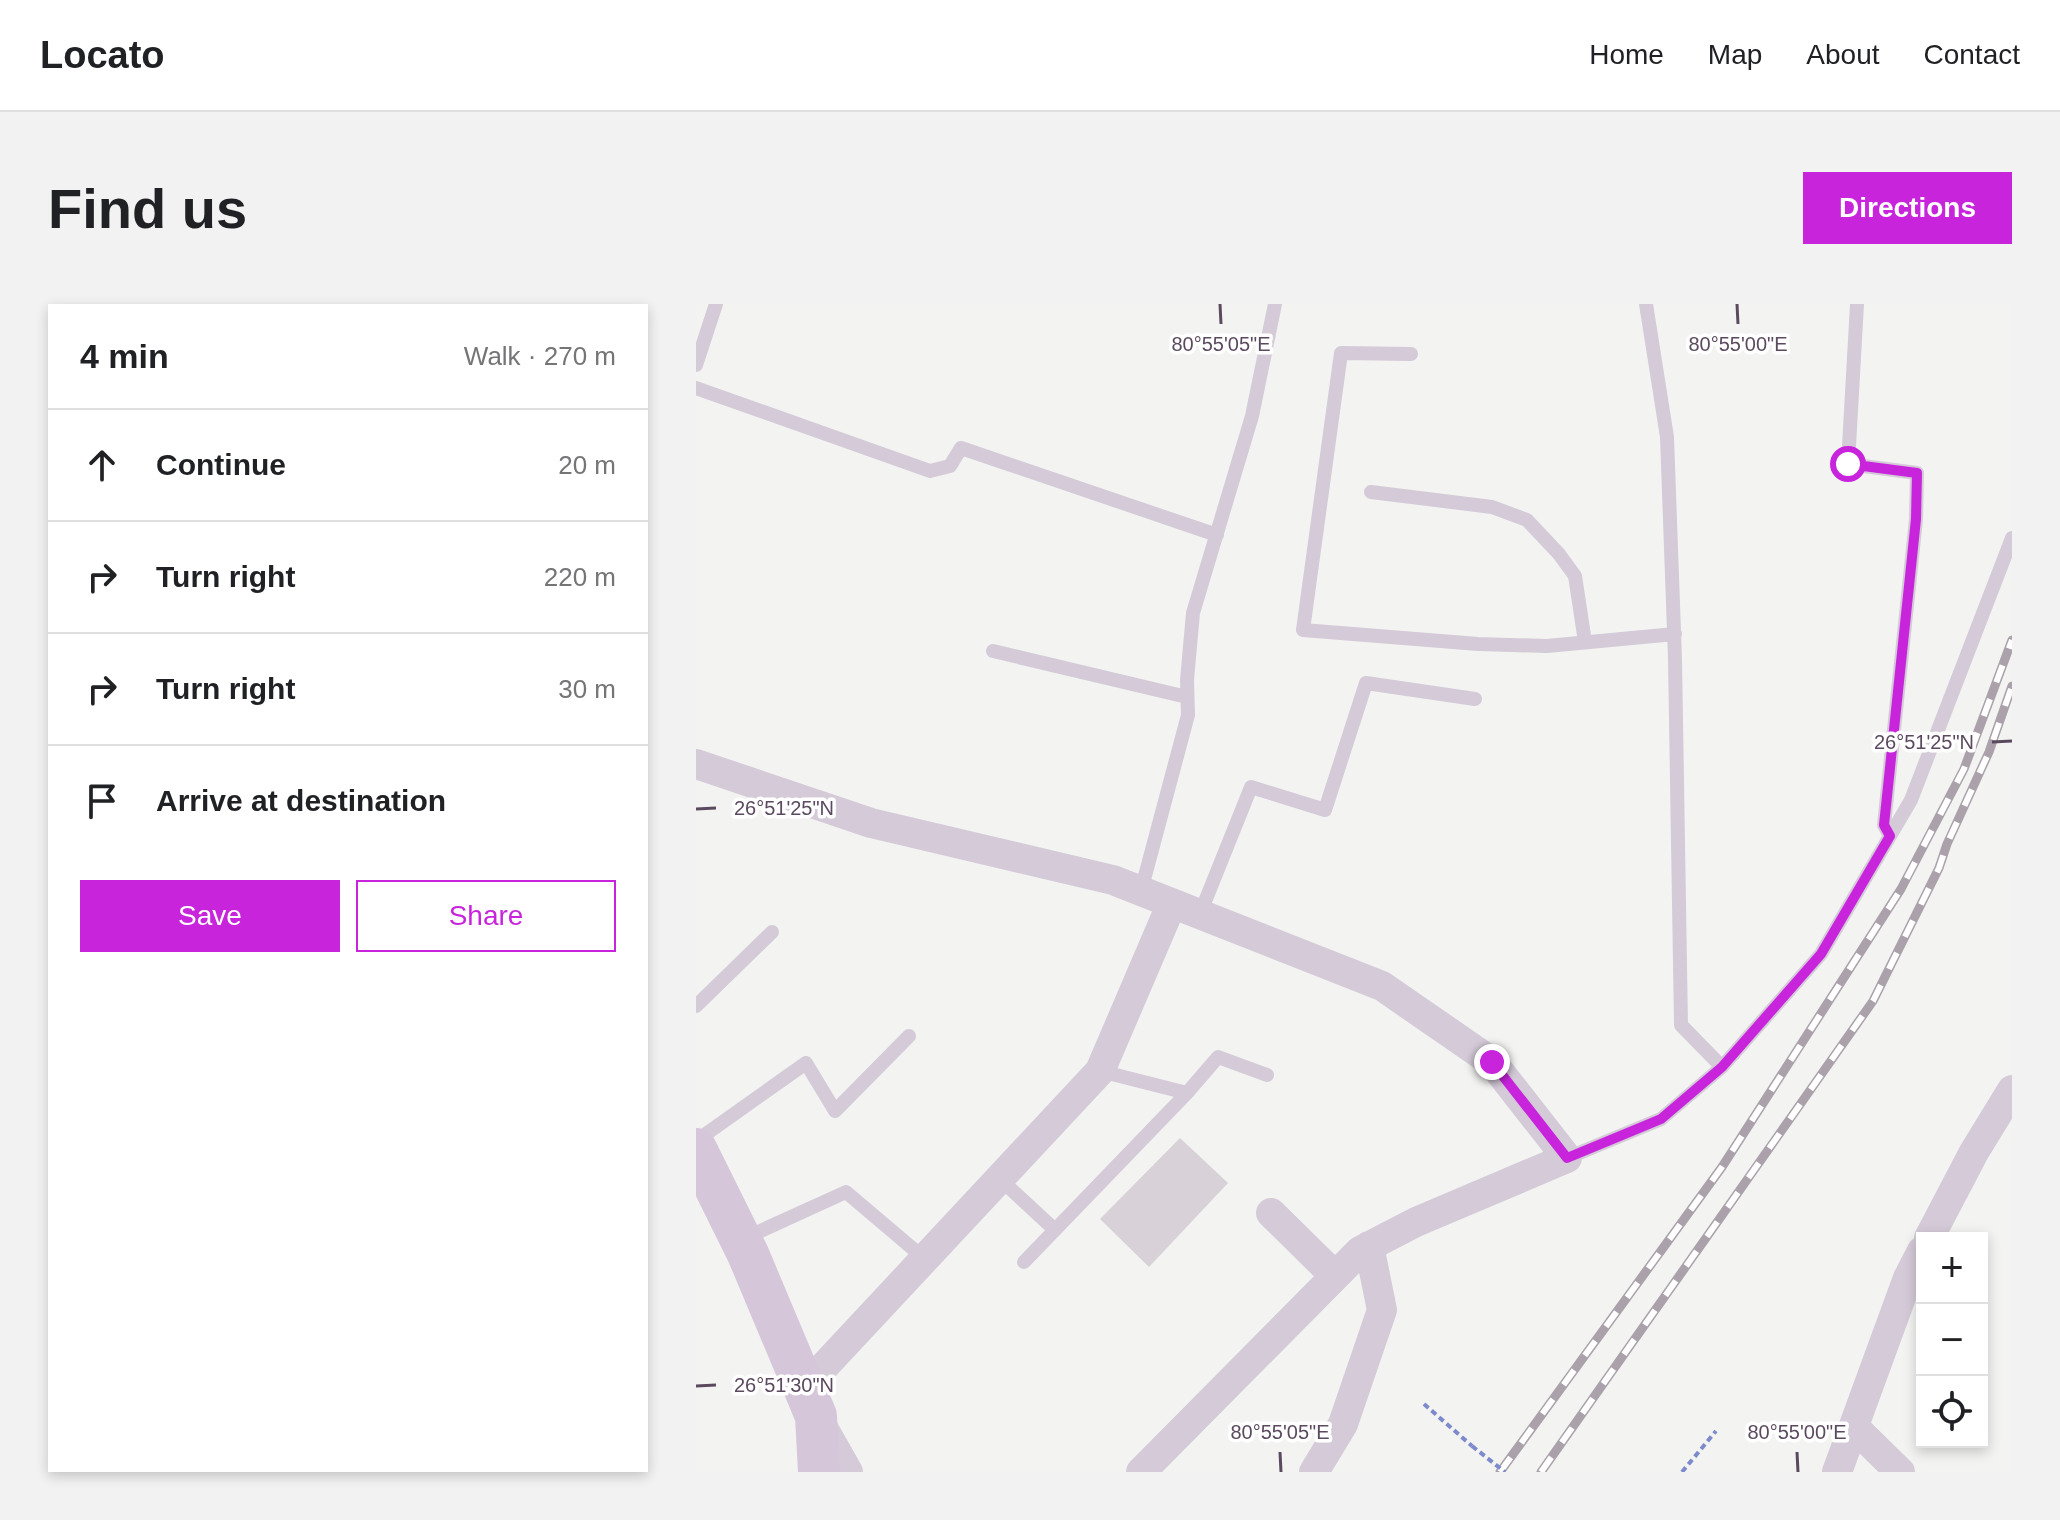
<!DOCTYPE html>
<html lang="en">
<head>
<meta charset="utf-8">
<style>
  body { margin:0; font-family:Helvetica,sans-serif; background:#f2f2f2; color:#202124 }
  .controls { position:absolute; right:24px; bottom:24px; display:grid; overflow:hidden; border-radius:0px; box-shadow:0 4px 12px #0003 }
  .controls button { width:72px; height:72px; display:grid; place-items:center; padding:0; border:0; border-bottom:2px solid #e0e0e0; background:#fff; color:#202124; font:40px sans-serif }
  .stop { position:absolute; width:24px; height:24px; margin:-18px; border:6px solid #c724dc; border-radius:50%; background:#fff }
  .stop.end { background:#c724dc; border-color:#fff; box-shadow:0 2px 8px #0008 }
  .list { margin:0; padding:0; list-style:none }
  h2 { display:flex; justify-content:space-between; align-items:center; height:104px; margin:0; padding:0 32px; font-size:34px }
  h2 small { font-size:26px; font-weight:400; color:#757577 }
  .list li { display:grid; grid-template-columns:52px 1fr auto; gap:24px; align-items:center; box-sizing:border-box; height:112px; padding:0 32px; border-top:2px solid #e0e0e0 }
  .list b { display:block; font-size:30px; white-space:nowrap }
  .list em { font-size:26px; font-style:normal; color:#757577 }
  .actions { display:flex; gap:16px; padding:24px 32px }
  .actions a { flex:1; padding:18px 0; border:2px solid #c724dc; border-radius:0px; text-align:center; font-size:28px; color:#c724dc }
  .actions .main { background:#c724dc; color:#fff }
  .icon { flex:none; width:44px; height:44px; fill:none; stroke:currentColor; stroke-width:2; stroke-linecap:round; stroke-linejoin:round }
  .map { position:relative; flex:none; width:1316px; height:1168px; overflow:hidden; border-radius:0px }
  header { display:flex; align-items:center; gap:48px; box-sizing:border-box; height:112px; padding:0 40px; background:#fff; border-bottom:2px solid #e0e0e0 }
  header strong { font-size:38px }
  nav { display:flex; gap:44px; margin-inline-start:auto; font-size:28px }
  .intro { display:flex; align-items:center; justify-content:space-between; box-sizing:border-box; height:192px; padding:0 48px }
  h1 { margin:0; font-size:56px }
  .button { padding:20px 36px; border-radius:0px; background:#c724dc; color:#fff; font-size:28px; font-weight:700 }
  main { display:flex; gap:48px; padding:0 48px }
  aside { flex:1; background:#fff; border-radius:0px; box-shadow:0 4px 12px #0003 }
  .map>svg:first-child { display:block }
</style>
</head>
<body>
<header>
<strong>Locato</strong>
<nav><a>Home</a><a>Map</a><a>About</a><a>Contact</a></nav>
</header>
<div class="intro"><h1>Find us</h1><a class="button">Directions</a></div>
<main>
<aside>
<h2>4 min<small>Walk · 270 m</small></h2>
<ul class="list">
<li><svg class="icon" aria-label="ahead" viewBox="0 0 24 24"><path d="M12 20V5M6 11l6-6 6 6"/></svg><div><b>Continue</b></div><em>20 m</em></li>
<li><svg class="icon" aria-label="right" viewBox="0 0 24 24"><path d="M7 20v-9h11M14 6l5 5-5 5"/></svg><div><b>Turn right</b></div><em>220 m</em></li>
<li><svg class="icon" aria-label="right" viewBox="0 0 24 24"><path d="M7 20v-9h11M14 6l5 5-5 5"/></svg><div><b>Turn right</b></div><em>30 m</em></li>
<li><svg class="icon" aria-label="arrive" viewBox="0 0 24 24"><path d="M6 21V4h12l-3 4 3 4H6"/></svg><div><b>Arrive at destination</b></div></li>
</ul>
<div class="actions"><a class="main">Save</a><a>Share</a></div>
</aside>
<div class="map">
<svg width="1316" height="1168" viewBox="0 0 1316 1168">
  <rect width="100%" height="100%" fill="#f3f4f2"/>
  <path fill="#d8d1d8" d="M484,834L532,879L453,963L404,915Z"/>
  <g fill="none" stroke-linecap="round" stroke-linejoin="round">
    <path stroke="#7d8acb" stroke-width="4" stroke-dasharray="6 4" stroke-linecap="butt" d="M728,1100L776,1142
      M986,1168L1020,1127"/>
    <path stroke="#d4cad8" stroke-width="14" d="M950,0L971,133L979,355L985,721L1026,763
      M1161,0L1152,160L1221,169L1220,215L1188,521L1194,532
      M715,50L645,49L607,326L782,340L851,342L979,330
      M0,61L20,0
      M0,84L234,167L254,162L265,144L521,231
      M675,188L796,203L831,216L863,250L879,272L889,338
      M297,347L491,393
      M445,587L492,411L491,376L497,309L556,112L579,0
      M504,610L555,483L629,506L670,379L779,395
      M0,702L76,628
      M404,767L491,789L522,753L571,771
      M0,837L110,759L139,807L213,732
      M871,854L965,815L1026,763L1125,650L1215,496L1316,234
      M304,875L359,926
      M49,934L150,888L229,955
      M328,958L491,789"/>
    <path stroke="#d4cad8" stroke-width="30" d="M0,460L175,519L417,576L686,682L796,758L871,854L720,918L664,947L445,1168
      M575,909L639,972
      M1233,934L1278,848L1316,786
      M108,1084L404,767L476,599
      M123,1117L152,1168
      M1158,1123L1204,1168
      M618,1168L647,1120L686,1006L673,942
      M1141,1168L1212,974L1226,947"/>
    <path stroke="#d6c6d9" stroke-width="42" d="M0,845L52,950L120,1112L123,1168"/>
    <defs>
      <path id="rail" d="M804,1168L1026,863L1205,585L1268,465L1316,336
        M845,1168L1177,697L1243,564L1251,540L1293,448L1316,382"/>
    </defs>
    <use href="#rail" stroke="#aaa1ab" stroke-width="9"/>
    <use href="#rail" stroke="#fff" stroke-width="6" stroke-dasharray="18" stroke-linecap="butt"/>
    <path stroke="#7d8acb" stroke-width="4" stroke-dasharray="6 4" stroke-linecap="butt" d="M776,1142L809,1168"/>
  </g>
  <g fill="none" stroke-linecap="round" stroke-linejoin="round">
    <path stroke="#c724dc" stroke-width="10" d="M796,758L871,854L965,815L1026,763L1125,650L1194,532L1188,521L1220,215L1221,169L1152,160"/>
  </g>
  <path fill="none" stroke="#5b4a5f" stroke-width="3" d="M524,0L525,20M1041,0L1042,20M1296,438L1316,437M0,505L20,504M0,1082L20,1081M584,1148L585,1168M1101,1148L1102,1168"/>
  <g font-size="20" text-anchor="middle" fill="#5b4a5f" stroke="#fff" stroke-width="7" stroke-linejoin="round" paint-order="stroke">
    <text x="525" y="47">80°55'05"E</text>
    <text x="1042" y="47">80°55'00"E</text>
    <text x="1228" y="445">26°51'25"N</text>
    <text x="88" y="511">26°51'25"N</text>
    <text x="88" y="1088">26°51'30"N</text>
    <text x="584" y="1135">80°55'05"E</text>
    <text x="1101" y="1135">80°55'00"E</text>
  </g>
</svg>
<div class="controls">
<button>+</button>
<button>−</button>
<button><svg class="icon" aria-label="locate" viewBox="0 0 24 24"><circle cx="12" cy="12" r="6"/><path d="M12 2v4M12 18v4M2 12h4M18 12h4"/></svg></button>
</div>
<div class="stop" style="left:1152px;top:160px"></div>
<div class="stop end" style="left:796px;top:758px"></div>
</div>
</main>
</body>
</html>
